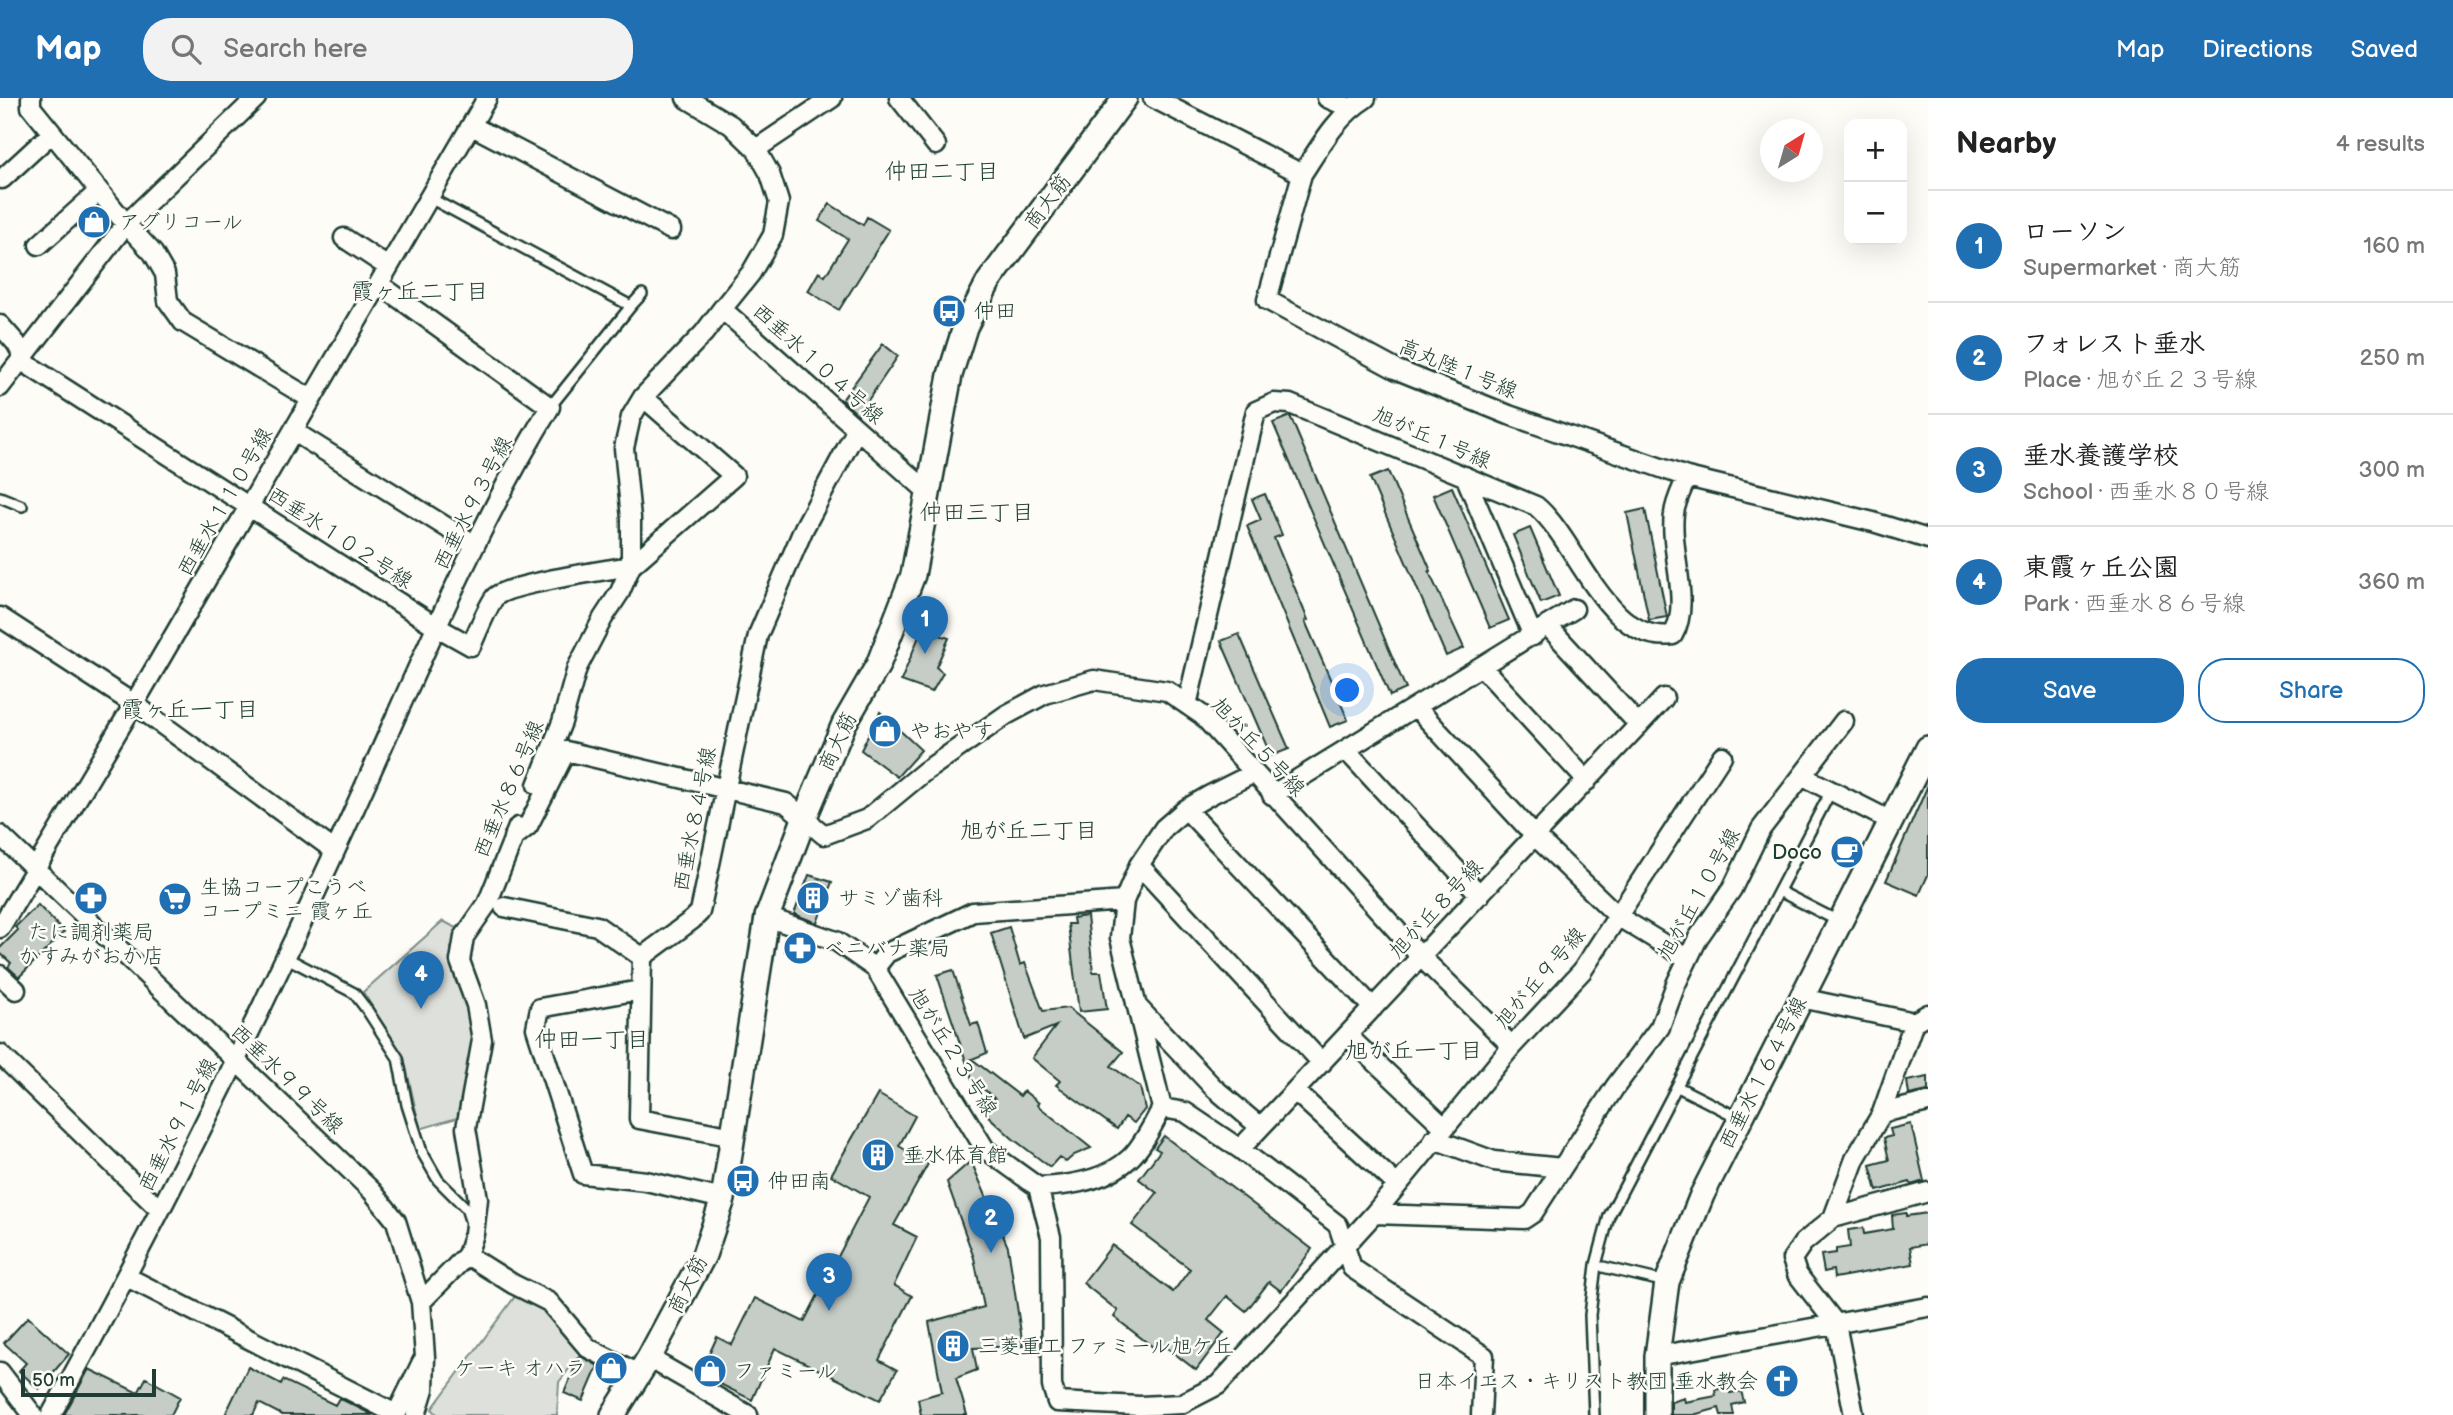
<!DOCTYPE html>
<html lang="en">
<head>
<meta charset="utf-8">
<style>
  body { margin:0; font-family:"Balsamiq Sans","Klee One",sans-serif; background:#f2f2f2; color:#222 }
  .controls { position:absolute; right:21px; top:21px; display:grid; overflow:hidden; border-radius:14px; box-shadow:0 7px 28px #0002 }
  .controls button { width:63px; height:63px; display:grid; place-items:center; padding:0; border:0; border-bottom:2px solid #e0e0e0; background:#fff; color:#222; font:35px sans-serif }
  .compass { position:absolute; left:1760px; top:21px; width:63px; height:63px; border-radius:50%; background:#fff; box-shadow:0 7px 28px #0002; rotate:37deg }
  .scale { position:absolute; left:21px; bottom:18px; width:135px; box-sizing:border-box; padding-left:7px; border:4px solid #1f3d34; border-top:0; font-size:19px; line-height:24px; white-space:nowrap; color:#1f3d34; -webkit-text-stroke:5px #fdfcf7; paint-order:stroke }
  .you { position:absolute; left:1348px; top:593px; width:24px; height:24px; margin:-18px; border:5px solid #fff; border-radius:50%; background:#1a73e8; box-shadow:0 0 0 10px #1a73e833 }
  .badge { display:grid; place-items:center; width:46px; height:46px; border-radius:50%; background:#1f6fb2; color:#fff; font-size:23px; font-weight:700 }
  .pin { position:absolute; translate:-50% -58px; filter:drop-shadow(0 2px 4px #0008) }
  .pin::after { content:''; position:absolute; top:37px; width:24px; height:21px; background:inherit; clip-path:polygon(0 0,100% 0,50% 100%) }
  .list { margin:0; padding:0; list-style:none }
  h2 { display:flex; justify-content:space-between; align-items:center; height:91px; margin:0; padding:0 28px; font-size:30px }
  h2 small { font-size:23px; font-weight:400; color:#767676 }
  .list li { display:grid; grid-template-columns:46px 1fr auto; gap:21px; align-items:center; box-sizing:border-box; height:112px; padding:0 28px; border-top:2px solid #e0e0e0 }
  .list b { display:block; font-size:26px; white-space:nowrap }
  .list p { margin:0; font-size:23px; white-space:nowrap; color:#767676 }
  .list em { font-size:23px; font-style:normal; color:#767676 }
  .actions { display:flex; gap:14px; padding:21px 28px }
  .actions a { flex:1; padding:16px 0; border:2px solid #1f6fb2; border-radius:28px; text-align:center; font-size:24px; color:#1f6fb2 }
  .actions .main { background:#1f6fb2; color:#fff }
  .icon { flex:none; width:38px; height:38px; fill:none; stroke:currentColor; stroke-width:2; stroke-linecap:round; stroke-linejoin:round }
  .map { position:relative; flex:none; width:1928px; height:1317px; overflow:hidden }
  header { display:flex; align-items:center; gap:42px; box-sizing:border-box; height:98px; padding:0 35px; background:#1f6fb2; color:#fff }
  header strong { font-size:33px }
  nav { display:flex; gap:38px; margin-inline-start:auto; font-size:24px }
  .search { width:490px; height:63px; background:#f2f2f2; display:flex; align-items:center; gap:18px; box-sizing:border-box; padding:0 24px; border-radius:28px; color:#767676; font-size:26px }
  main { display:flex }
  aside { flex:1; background:#fff }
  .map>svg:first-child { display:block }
</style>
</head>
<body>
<header>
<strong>Map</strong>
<div class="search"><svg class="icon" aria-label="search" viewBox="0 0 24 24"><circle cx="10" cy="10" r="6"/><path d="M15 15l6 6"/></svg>Search here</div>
<nav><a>Map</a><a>Directions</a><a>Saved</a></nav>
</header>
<main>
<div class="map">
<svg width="1928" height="1317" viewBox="0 0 1928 1317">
  <rect width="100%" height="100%" fill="#fdfcf7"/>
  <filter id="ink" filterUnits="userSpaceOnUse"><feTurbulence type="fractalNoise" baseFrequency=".0143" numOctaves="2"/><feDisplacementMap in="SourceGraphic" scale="14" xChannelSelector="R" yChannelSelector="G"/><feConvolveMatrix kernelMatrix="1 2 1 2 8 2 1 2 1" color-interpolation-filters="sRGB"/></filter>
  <g filter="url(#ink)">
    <path fill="#dde0db" stroke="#7e8e88" stroke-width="2" d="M443,823L458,831L451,850L455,882L476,927L460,1019L420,1031L404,960L363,894Z
      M519,1193L556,1221L582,1254L559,1284L557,1317H438L432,1311Z"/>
    <path fill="#c6cdc7" stroke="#1f3d34" stroke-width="2" d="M830,106L863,127L867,119L889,132L839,212L808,193L819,174L825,178L848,141L819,123Z
      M98,109L109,123L89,141L77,128Z
      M883,246L898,258L858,317L842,302Z
      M1290,318L1406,591L1390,598L1273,325Z
      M1388,373L1431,473L1429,474L1464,550L1446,558L1370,380Z
      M1452,389L1509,522L1490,530L1433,397Z
      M1265,396L1282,437L1274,440L1308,522L1305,523L1348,622L1330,629L1247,428L1261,422L1252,401Z
      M1645,411L1667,519L1649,522L1627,415Z
      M1530,430L1559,498L1541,505L1513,437Z
      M922,531L949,540L936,569L943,575L932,594L901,583Z
      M1239,536L1289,651L1271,658L1221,543Z
      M880,614L921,652L897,679L861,652Z
      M1928,687V777L1919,797L1886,783Z
      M809,777L832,784L817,825L794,816Z
      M38,807L64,834L19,879L8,869L11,865L0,855V850L18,832L15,829Z
      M1087,818L1093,874H1101L1107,911L1079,914L1068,826H1074L1073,820Z
      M1009,829L1020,867L1025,865L1043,913L1068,910L1123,954L1111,968L1140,989L1145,1011L1134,1025L1125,1019L1117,1031L1056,987L1060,983L1032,960L1056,928L1024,941L991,835Z
      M792,840L814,848L811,857L801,861L785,853Z
      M953,872L971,927L978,925L987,955L972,961L1020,998L1024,993L1039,1005L1037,1007L1091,1050L1074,1057L1066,1064L1059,1059L1050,1069L1012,1040L985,1015L995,1001L972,981L937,877Z
      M1928,979V993L1909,997L1907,983Z
      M878,996L915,1018L899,1048L928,1066L894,1127L917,1139L894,1187L912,1198L879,1262L897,1272L880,1302L775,1250L752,1302L700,1276L717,1239L732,1247L755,1200L804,1224L869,1099L831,1077Z
      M1911,1026L1924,1083L1911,1087L1910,1084L1877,1093L1870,1067L1889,1062L1884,1040L1892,1038L1890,1031Z
      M1164,1038L1312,1151L1281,1193L1269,1184L1246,1213L1227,1198L1208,1222L1224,1235L1196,1272L1158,1243L1153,1249L1114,1219L1118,1213L1083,1185L1112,1147L1173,1194L1190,1171L1132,1127L1157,1095L1139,1081L1160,1053L1155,1050Z
      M971,1063L1008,1149L1023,1248L973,1250L977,1272L956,1280L967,1317H921L918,1301L942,1294L929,1224L984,1209L974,1160L947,1084Z
      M1906,1115V1118L1928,1115V1146L1910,1149L1913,1166L1834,1180L1833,1172L1824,1174L1821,1157L1836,1155V1151L1850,1149L1848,1132L1863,1130L1864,1136L1893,1131L1892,1117Z
      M28,1219L69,1256L39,1291L19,1273L26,1265L4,1245Z
      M580,1258L598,1268L583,1303L564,1295Z
      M248,1269L281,1286L283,1282L335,1307L339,1300L373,1317H282L259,1305L253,1317H225Z
      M89,1271L138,1295L146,1280L180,1299L171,1317H64Z
      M1728,1289L1730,1295L1741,1293L1744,1304L1732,1307L1734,1317H1721L1719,1310L1693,1317H1671V1304L1684,1300L1685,1304L1716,1298L1715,1292Z"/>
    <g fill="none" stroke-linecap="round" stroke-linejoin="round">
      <defs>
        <path id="service" d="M430,100L631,208L642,196
          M550,309L631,208
          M0,399L22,408
          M1779,793L1840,824
          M285,859L354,895L367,912L398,960L407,1007L422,1054L438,1082L466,1110L471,1125
          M1678,989L1739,1020
          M1603,1169L1666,1184
          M1594,1317L1590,1217L1596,1167L1609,1118L1831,693"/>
        <path id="minor" d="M31,0V9L126,126L153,155L165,176L168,203L183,224L311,301
          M686,0L731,27L756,51L770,76L779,104L773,137L751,175L722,211L928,394
          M899,0L936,47
          M1153,0L1302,76L1267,202L1395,271L1509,317L1687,379L1873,424L1928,441
          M1327,0L1350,10
          M472,28L671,132
          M756,51L832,0
          M1302,76C1321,47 1337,18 1366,0
          M2,81L52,35
          M344,140L388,169
          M39,147L99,93
          M0,227L16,245L28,267L437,529L471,548C476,537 488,507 495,499C508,486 608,472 631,468
          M0,289L126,126L256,0
          M293,333L475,447
          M1465,378L1533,538
          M631,468L734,378L643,299
          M0,519L134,606L335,753
          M1548,528L1639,627
          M1482,569L1587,683
          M1187,607L1256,313L1274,305L1290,306L1536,408C1578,443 1606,546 1673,537C1692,505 1669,453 1674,416C1675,404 1682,391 1687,379
          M1416,609L1535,738L1619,819L1688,861
          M1346,652L1480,797
          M1802,678L1891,723
          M537,687L562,624L577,570L603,520L620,494L631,468V420L624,350L631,319L643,299L704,235L722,211
          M1272,697L1574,511
          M1186,711L1373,910
          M0,737L372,1093L396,1123L421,1204L425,1259L424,1291L416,1317
          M513,740L528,728L566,653L786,705L824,737L867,721L924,674L1006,617L1045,596L1094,582L1167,593L1202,617L1421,859L1512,948
          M1139,767L1322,965
          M504,809L597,828L642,859
          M767,819L836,843L875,870L985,1051L1038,1089C1069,1088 1106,1083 1130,1060C1143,1048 1153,1026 1162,1010
          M0,830L134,606L487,0
          M875,870L887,855L973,814L1124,803
          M0,877L16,892
          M640,892L540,910L536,930L583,1076L646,1083L723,1101
          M1801,900L1914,924L1928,916
          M1136,907L1213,989L1260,1029
          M1347,937L1444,1029
          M0,956L160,1112
          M1295,993L1396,1086
          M1162,1010L1185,1014L1240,1051L1338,1127L1352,1170L1484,1258L1481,1317
          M1162,1010L1120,840L1124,803L1139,767L1164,730L1186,711L1210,697L1254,675
          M1882,1015L1928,1004
          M734,1039L639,1021L642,859L692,822L700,814L758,537L804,430L857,331
          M1240,1051L1664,600
          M1562,1070L1615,989L1660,929L1676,886L1698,840L1732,791L1761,731L1844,623
          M1038,1089L1051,1139L1052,1288L1057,1304L1140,1308L1181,1306L1218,1287L1374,1116L1512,948L1582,873L1722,658
          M1374,1116L1524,1121L1533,1115L1562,1070L1494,1063L1434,1041
          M1833,1120L1928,1094
          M467,1157L513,1186L549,1204L588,1250L639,1276
          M127,1179L396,1316
          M421,1204L467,1157L474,1136L478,1101L466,1030L482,942L476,907L460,863L464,839L487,806L518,729
          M1657,1258L1928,1209
          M649,1260L748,1317
          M0,1274L33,1317
          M51,1317C153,1132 248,943 336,751C405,603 465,449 550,309L379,186
          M396,1317L422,1264
          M1854,1317L1836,1226L1797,1176L1792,1161L1803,1145L1833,1120L1855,1061L1882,1015L1914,924"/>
        <path id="tertiary" d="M613,1317L649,1260L704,1157L723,1101L767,819L804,721L844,626L878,567L913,477L950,277L965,229L989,183L1125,0
          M1657,1317V1258L1667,1184L1702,1097L1928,650"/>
      </defs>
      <use href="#service" stroke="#1f3d34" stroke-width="14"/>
      <use href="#minor" stroke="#1f3d34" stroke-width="23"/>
      <use href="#tertiary" stroke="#1f3d34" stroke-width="28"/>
      <use href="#service" stroke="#fdfcf7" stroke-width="9"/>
      <use href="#minor" stroke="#fdfcf7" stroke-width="18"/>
      <use href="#tertiary" stroke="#fdfcf7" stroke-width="23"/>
    </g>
  </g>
  <defs>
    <symbol id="shop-disc" viewBox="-11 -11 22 22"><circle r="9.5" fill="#1f6fb2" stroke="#fdfcf7"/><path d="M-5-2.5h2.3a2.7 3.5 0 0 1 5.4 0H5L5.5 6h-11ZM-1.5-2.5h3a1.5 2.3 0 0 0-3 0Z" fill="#fff"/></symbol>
    <symbol id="bus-disc" viewBox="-11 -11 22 22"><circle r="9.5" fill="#1f6fb2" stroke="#fdfcf7"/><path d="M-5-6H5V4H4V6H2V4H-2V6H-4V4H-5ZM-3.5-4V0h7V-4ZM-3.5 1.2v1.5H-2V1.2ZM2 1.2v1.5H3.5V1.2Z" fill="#fff"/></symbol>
    <symbol id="cafe-disc" viewBox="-11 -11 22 22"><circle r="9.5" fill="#1f6fb2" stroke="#fdfcf7"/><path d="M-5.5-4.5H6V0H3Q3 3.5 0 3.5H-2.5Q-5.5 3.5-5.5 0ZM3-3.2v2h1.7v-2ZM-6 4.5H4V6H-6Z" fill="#fff"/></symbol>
    <symbol id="pharmacy-disc" viewBox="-11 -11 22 22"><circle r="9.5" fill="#1f6fb2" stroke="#fdfcf7"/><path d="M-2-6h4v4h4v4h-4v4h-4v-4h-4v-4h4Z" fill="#fff"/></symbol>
    <symbol id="building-disc" viewBox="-11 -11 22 22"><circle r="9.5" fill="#1f6fb2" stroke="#fdfcf7"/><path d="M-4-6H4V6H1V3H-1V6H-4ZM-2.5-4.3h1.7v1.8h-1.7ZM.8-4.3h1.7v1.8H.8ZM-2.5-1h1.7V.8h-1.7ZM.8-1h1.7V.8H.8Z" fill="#fff"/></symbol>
    <symbol id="supermarket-disc" viewBox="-11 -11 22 22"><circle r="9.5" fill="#1f6fb2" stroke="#fdfcf7"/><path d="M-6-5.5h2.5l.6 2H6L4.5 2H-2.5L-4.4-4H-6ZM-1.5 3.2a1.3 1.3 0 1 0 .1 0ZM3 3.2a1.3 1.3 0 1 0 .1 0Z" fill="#fff"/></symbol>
    <symbol id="church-disc" viewBox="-11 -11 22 22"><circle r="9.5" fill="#1f6fb2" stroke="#fdfcf7"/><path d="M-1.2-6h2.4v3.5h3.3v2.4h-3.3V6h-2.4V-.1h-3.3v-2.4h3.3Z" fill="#fff"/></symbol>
  </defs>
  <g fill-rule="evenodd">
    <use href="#shop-disc" x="75" y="105" width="38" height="38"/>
    <use href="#bus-disc" x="930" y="194" width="38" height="38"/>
    <use href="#shop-disc" x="866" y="614" width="38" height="38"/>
    <use href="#cafe-disc" x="1828" y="735" width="38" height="38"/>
    <use href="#pharmacy-disc" x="72" y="781" width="38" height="38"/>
    <use href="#building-disc" x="794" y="781" width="38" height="38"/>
    <use href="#supermarket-disc" x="156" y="782" width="38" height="38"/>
    <use href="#pharmacy-disc" x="781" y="831" width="38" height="38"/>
    <use href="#building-disc" x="859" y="1038" width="38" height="38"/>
    <use href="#bus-disc" x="724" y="1064" width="38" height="38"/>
    <use href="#building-disc" x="934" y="1229" width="38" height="38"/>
    <use href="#shop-disc" x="592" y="1251" width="38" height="38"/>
    <use href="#shop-disc" x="691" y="1254" width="38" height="38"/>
    <use href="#church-disc" x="1763" y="1264" width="38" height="38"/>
  </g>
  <g text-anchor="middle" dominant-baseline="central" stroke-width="5" stroke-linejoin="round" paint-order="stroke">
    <g font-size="21" fill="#1f3d34" stroke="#fdfcf7">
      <text transform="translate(1048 104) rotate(-53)">商大筋</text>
      <text transform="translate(818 266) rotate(42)">西垂水１０４号線</text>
      <text transform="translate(1458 271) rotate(22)">高丸陸１号線</text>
      <text transform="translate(1432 340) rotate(23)">旭が丘１号線</text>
      <text transform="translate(225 404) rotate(-60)">西垂水１１０号線</text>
      <text transform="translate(473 405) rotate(-63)">西垂水９３号線</text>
      <text transform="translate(340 440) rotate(33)">西垂水１０２号線</text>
      <text transform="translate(838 644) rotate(-65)">商大筋</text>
      <text transform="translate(1258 649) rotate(47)">旭が丘５号線</text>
      <text transform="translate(509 691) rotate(-67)">西垂水８６号線</text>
      <text transform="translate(695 721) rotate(-79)">西垂水８４号線</text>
      <text transform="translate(1699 796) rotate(-61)">旭が丘１０号線</text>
      <text transform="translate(1436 811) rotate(-47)">旭が丘８号線</text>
      <text transform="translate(1540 880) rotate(-49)">旭が丘９号線</text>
      <text transform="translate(953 954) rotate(58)">旭が丘２３号線</text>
      <text transform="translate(1763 975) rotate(-63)">西垂水１６４号線</text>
      <text transform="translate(287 981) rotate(44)">西垂水９９号線</text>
      <text transform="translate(178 1027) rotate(-63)">西垂水９１号線</text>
      <text transform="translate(688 1187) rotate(-63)">商大筋</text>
    </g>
    <g font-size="21" fill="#1f3d34" stroke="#fdfcf7" text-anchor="start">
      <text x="119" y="124">アグリコール</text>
      <text x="974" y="213">仲田</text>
      <text x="910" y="633">やおやす</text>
      <text x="1822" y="754" text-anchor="end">Doco</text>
      <text x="200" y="789">生協コープこうべ<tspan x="200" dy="24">コープミニ 霞ヶ丘</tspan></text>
      <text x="838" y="800">サミゾ歯科</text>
      <text x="91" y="834" text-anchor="middle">たに調剤薬局<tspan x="91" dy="24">かすみがおか店</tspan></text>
      <text x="824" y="850">ベニバナ薬局</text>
      <text x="903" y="1057">垂水体育館</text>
      <text x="768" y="1083">仲田南</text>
      <text x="978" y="1248">三菱重工 ファミール旭ケ丘</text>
      <text x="586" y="1270" text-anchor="end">ケーキ オハラ</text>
      <text x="734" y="1273">ファミール</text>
      <text x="1758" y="1283" text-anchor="end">日本イエス・キリスト教団 垂水教会</text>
    </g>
    <g font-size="23" fill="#1f3d34" stroke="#fdfcf7">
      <text x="942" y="74">仲田二丁目</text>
      <text x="420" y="194">霞ヶ丘二丁目</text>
      <text x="977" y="415">仲田三丁目</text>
      <text x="190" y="612">霞ヶ丘一丁目</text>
      <text x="1029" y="733">旭が丘二丁目</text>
      <text x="592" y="942">仲田一丁目</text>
      <text x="1414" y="953">旭が丘一丁目</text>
    </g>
  </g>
</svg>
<div class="controls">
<button>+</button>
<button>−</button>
</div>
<svg class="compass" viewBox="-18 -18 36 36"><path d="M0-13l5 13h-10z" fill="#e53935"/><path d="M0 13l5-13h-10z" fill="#767676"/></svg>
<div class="scale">50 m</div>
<div class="you"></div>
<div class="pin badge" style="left:925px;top:556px">1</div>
<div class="pin badge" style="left:991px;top:1155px">2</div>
<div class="pin badge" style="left:829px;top:1213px">3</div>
<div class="pin badge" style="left:421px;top:911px">4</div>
</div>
<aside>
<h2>Nearby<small>4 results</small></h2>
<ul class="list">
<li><span class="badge">1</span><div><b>ローソン</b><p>Supermarket · 商大筋</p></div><em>160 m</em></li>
<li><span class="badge">2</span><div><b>フォレスト垂水</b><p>Place · 旭が丘２３号線</p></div><em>250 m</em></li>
<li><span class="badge">3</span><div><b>垂水養護学校</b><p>School · 西垂水８０号線</p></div><em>300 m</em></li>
<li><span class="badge">4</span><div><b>東霞ヶ丘公園</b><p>Park · 西垂水８６号線</p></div><em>360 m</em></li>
</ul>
<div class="actions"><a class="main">Save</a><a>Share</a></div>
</aside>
</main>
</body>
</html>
